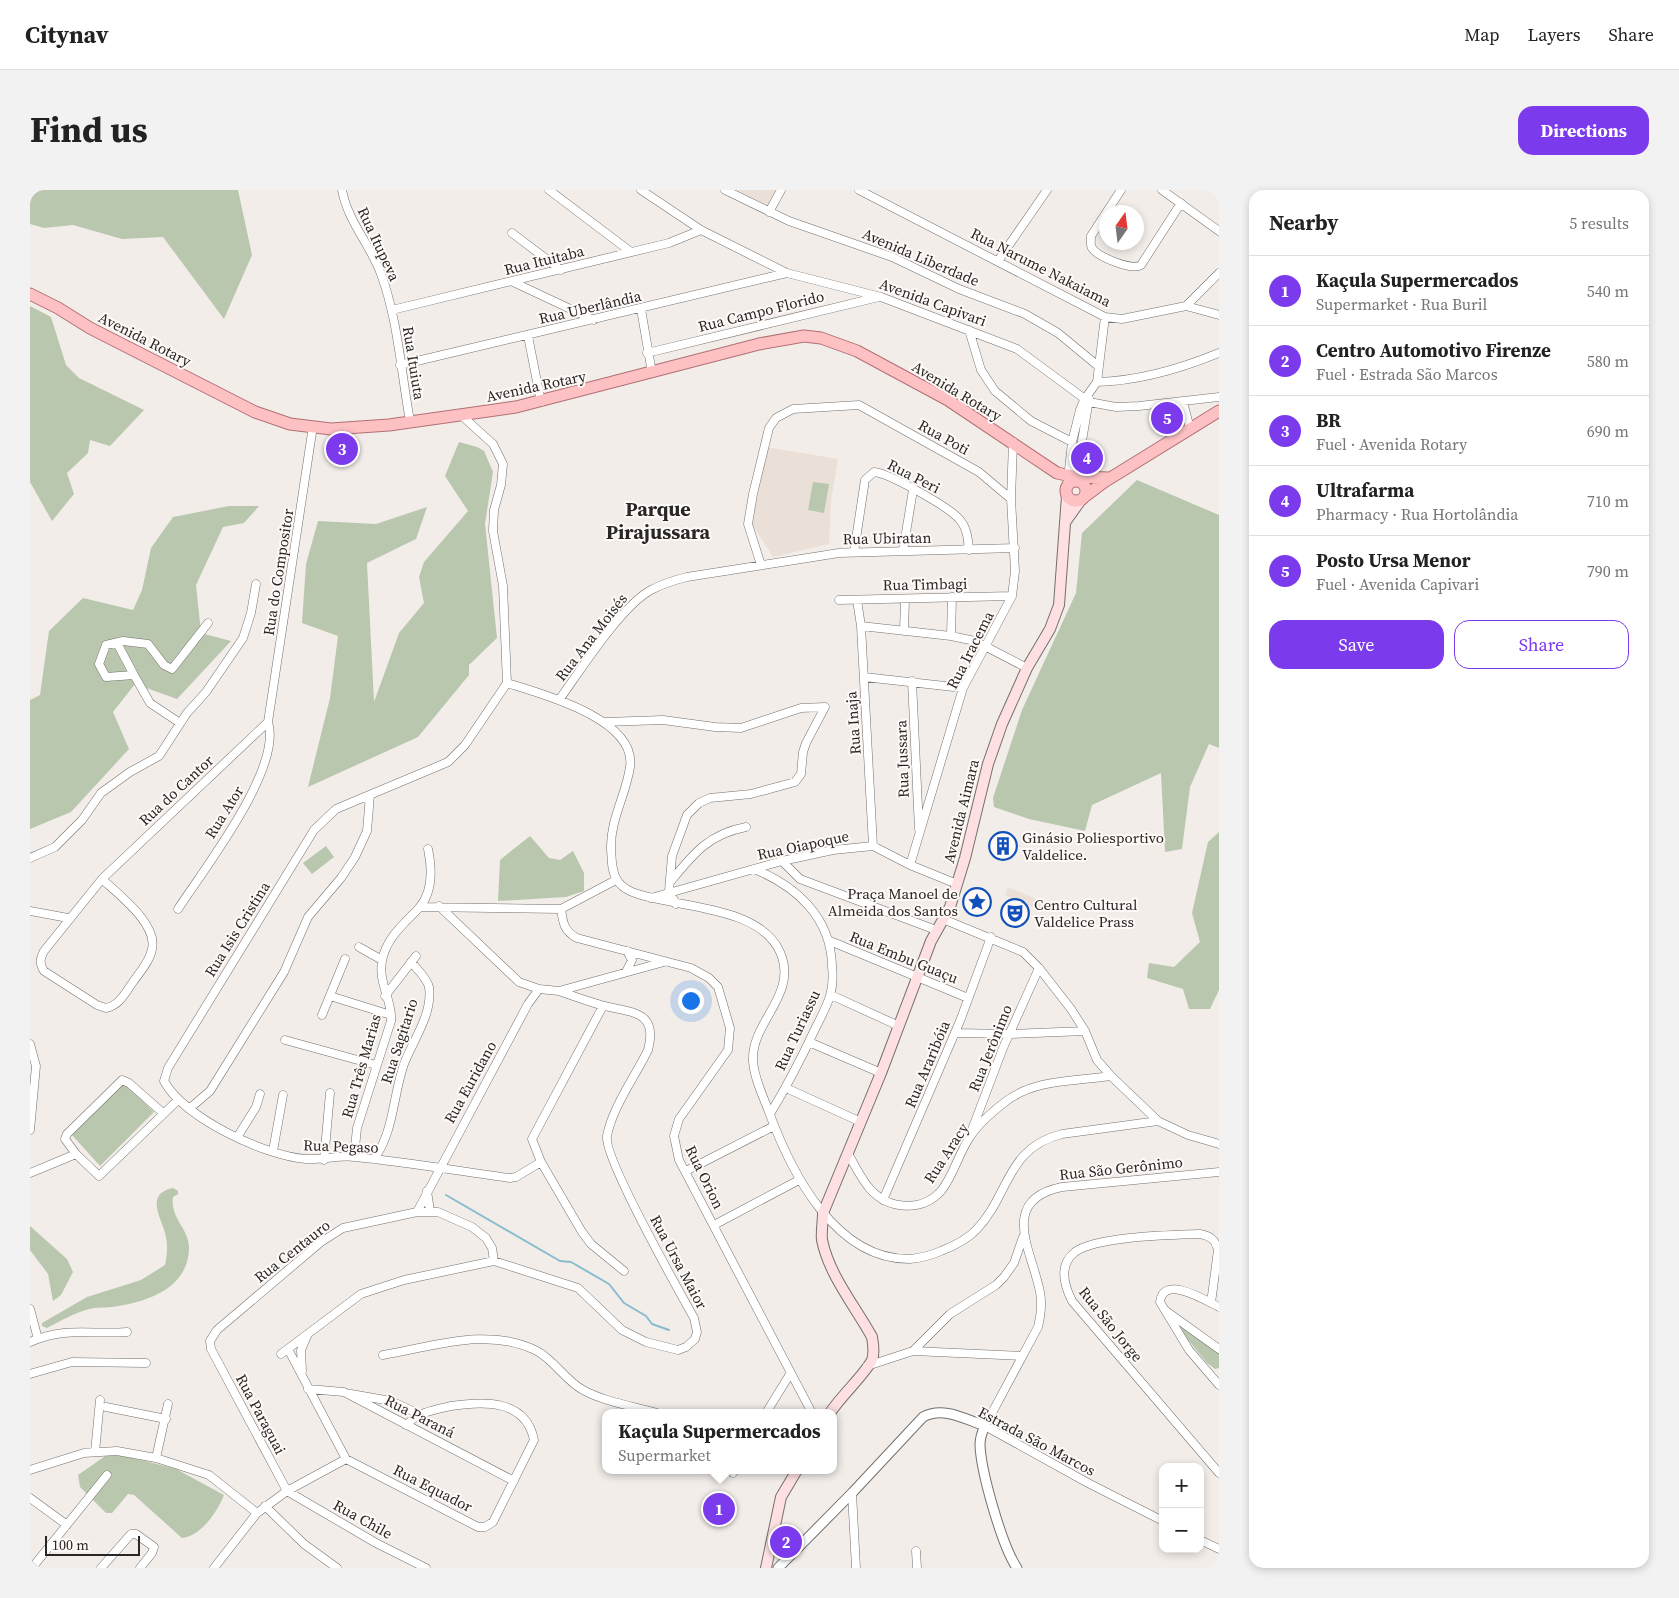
<!DOCTYPE html>
<html lang="en">
<head>
<meta charset="utf-8">
<style>
  body { margin:0; font-family:"Source Serif 4",serif; background:#f2f2f2; color:#222 }
  .controls { position:absolute; right:15px; bottom:15px; display:grid; overflow:hidden; border-radius:10px; box-shadow:0 2px 8px #0003 }
  .controls button { width:45px; height:45px; display:grid; place-items:center; padding:0; border:0; border-bottom:1px solid #e0e0e0; background:#fff; color:#222; font:25px sans-serif }
  .compass { position:absolute; left:1069px; top:15px; width:45px; height:45px; border-radius:50%; background:#fff; box-shadow:0 2px 8px #0003; rotate:14deg }
  .scale { position:absolute; left:15px; bottom:12px; width:95px; box-sizing:border-box; padding-left:5px; border:2px solid #292725; border-top:0; font-size:14px; line-height:18px; white-space:nowrap; color:#292725; -webkit-text-stroke:4px #fffaf7; paint-order:stroke }
  .you { position:absolute; left:660px; top:810px; width:18px; height:18px; margin:-12px; border:4px solid #fff; border-radius:50%; background:#1a73e8; box-shadow:0 0 0 8px #1a73e833 }
  .badge { display:grid; place-items:center; width:32px; height:32px; border-radius:50%; background:#7c3aed; color:#fff; font-size:16px; font-weight:700 }
  .pin { position:absolute; translate:-50% -50%; border:2px solid #fff; box-shadow:0 1px 5px #0006 }
  .popup { position:absolute; left:572px; top:1219px; width:235px; height:65px; box-sizing:border-box; display:grid; place-content:center; border-radius:10px; background:#fff; filter:drop-shadow(0 1px 4px #0005); font-size:16px; white-space:nowrap; color:#767676 }
  .popup b { font-size:19px; color:#222 }
  .popup::after { content:''; position:absolute; left:50%; top:100%; margin-left:-10px; border:10px solid transparent; border-top-color:#fff }
  .list { margin:0; padding:0; list-style:none }
  h2 { display:flex; justify-content:space-between; align-items:center; height:65px; margin:0; padding:0 20px; font-size:21px }
  h2 small { font-size:16px; font-weight:400; color:#767676 }
  .list li { display:grid; grid-template-columns:32px 1fr auto; gap:15px; align-items:center; box-sizing:border-box; height:70px; padding:0 20px; border-top:1px solid #e0e0e0 }
  .list b { display:block; font-size:19px; white-space:nowrap }
  .list p { margin:0; font-size:16px; white-space:nowrap; color:#767676 }
  .list em { font-size:16px; font-style:normal; color:#767676 }
  .actions { display:flex; gap:10px; padding:15px 20px }
  .actions a { flex:1; padding:11px 0; border:1px solid #7c3aed; border-radius:15px; text-align:center; font-size:18px; color:#7c3aed }
  .actions .main { background:#7c3aed; color:#fff }
  .map { position:relative; flex:none; width:1189px; height:1378px; overflow:hidden; border-radius:15px }
  header { display:flex; align-items:center; gap:30px; box-sizing:border-box; height:70px; padding:0 25px; background:#fff; border-bottom:1px solid #e0e0e0 }
  header strong { font-size:24px }
  nav { display:flex; gap:28px; margin-inline-start:auto; font-size:18px }
  .intro { display:flex; align-items:center; justify-content:space-between; box-sizing:border-box; height:120px; padding:0 30px }
  h1 { margin:0; font-size:35px }
  .button { padding:12px 22px; border-radius:15px; background:#7c3aed; color:#fff; font-size:18px; font-weight:700 }
  main { display:flex; gap:30px; padding:0 30px }
  aside { flex:1; background:#fff; border-radius:15px; box-shadow:0 2px 8px #0003 }
  .map>svg:first-child { display:block }
</style>
</head>
<body>
<header>
<strong>Citynav</strong>
<nav><a>Map</a><a>Layers</a><a>Share</a></nav>
</header>
<div class="intro"><h1>Find us</h1><a class="button">Directions</a></div>
<main>
<div class="map">
<svg width="1189" height="1378" viewBox="0 0 1189 1378">
  <rect width="100%" height="100%" fill="#f2ede9"/>
  <path fill="#ebe0d7" d="M702,0H746L736,17Z
    M736,257L808,269L801,311L799,354L743,367L722,334Z
    M978,697L1018,714L1015,722L975,705Z"/>
  <path fill="#b9c7ae" d="M0,0H208L222,65L194,129L133,47L92,49L43,35L14,38L0,34Z
    M0,116L21,127L36,175L49,188L114,220L80,256L60,250L58,263L37,283L44,304L22,331L0,292Z
    M429,252L447,257L454,261L463,282L455,334L467,448L439,475V485L388,547L278,597L300,508L308,446L272,433L276,374L288,331L346,334L397,317L386,349L337,373L344,512L369,443L394,413L389,387L394,372L438,321L415,286Z
    M1107,290L1189,325V558L1179,554L1160,597L1152,659L1135,662L1131,583L1062,615L1055,641L999,629L964,617L963,608L992,520L1046,403L1052,343Z
    M783,292L799,294L794,323L778,320Z
    M199,316H229L214,333L193,337L166,395L171,443L201,451L147,509L105,494L83,522L99,559L41,622L0,639V510L10,505L19,441L53,408L103,420L112,400L121,358L143,327Z
    M1189,642V800L1180,819H1159L1153,799L1117,788L1119,773L1144,777L1170,752L1162,723L1178,652Z
    M500,646L519,668L530,670L543,661L554,683V701L536,707L468,711L470,670Z
    M296,656L304,667L282,684L273,673Z
    M94,893L124,922L70,976L42,945Z
    M143,998L148,1001V1004L143,1007C140,1028 158,1037 159,1057C159,1099 117,1112 82,1117C74,1118 66,1117 59,1119C44,1123 30,1131 17,1138L12,1136V1133L57,1107L111,1090L135,1075C137,1066 138,1057 136,1047C133,1030 113,1004 143,998Z
    M0,1036L37,1069L43,1082L31,1105L23,1111L18,1084L0,1060Z
    M1152,1138L1163,1143L1189,1162V1178L1185,1179L1177,1173L1150,1140Z
    M81,1262L146,1279L194,1305C188,1321 171,1346 152,1348L104,1305L98,1304L82,1323H76L50,1297L48,1285Z"/>
  <g fill="none" stroke-linecap="round" stroke-linejoin="round">
    <path stroke="#87bcce" stroke-width="2" d="M416,1005L530,1071L541,1072L579,1094L594,1113L616,1126L622,1134L639,1140"/>
    <defs>
      <path id="minor" d="M312,0C318,32 340,54 351,84C368,130 371,182 380,231
        M519,0L601,62
        M611,0L671,40L757,83L851,107L987,159L1059,212L1086,217L1109,216L1189,207
        M695,0L759,31L862,67L929,99L995,124L1028,143L1068,176
        M829,0L1075,127L1092,129L1156,116L1189,125
        M1091,0L1061,46C1061,50 1060,55 1062,58C1068,67 1102,81 1111,75L1151,13
        M1132,0L1189,41
        M739,22L751,0
        M482,43L531,80
        M968,71L1017,0
        M483,92L564,130
        M1156,116L1189,83
        M611,119L622,183
        M362,120L639,53L671,40
        M939,140L951,180L965,201L1001,231L1042,252
        M498,146L511,212
        M617,163L849,107
        M370,175L757,83
        M1067,192C1109,191 1150,179 1189,163
        M1153,212L1160,239
        M431,225L463,254L473,274L471,295L464,320L463,341L473,396L477,493L435,555L418,572L306,619L284,640L138,878L134,891C154,928 235,966 276,969C293,970 309,965 325,967C377,972 428,981 480,988L486,987L511,972
        M1046,287L1059,209
        M1037,298L1042,252L1050,220L1054,210L1067,192L1075,127
        M873,361L883,300
        M824,362L835,290L844,282C859,283 921,318 930,330C937,338 938,349 939,360
        M731,375L718,334L723,304L739,238L746,228L763,219L829,215L949,282L981,309
        M809,410L982,406
        M827,410L831,436L843,656
        M831,436L921,446L945,451L997,478
        M874,441L875,409
        M921,446L922,407
        M87,453L104,485
        M834,487L933,498
        M882,491L889,639
        M477,493C512,504 607,529 600,577C596,605 580,630 581,659C582,669 581,681 587,690C594,701 607,704 619,707C659,718 731,719 750,762C769,805 721,831 723,871C724,888 733,906 739,922C761,982 805,1070 880,1069C890,1068 902,1065 911,1061C924,1056 937,1050 947,1039C980,1004 976,958 1032,944L1128,931
        M529,510C550,481 591,416 621,400C632,394 645,390 657,387L809,363L985,358
        M575,532L633,530L685,537L711,538L771,518L795,517L776,553L773,562L771,584L765,592L721,604L680,608L669,613L657,625L642,666L639,701L646,714
        M150,533L120,513L104,485L76,487L69,474L76,455L93,451L118,454L134,475L142,479L178,433
        M0,668L25,657L52,630L71,603L100,582L129,566L157,523L176,502L213,448L221,423L226,394
        M752,671L770,689L906,740
        M880,675L933,498L982,406L985,381L981,309L983,252
        M724,679C766,696 801,727 802,776C803,785 803,796 800,806C797,816 791,827 786,837C772,867 757,896 740,924
        M72,689C88,704 128,734 122,759C120,771 110,782 103,792C95,803 90,815 76,818L67,815L14,781C9,773 10,769 14,761L72,689L238,532
        M641,691C664,663 679,644 716,637
        M621,708L752,671L803,660L843,656L880,675L927,694
        M409,716L489,792L509,799L529,801L634,772
        M390,717L531,719L586,690
        M148,719C174,679 253,578 238,532L283,236
        M531,719C533,733 534,741 547,748L661,778L679,788L688,797L700,838L698,860L649,929L644,946L649,970L782,1223
        M0,721L38,728
        M913,729L993,762L1009,778L1041,819L1055,841L1067,870L1081,886L1128,931L1158,945L1189,954
        M800,751L938,808
        M329,757L352,770
        M596,782L602,770L597,761
        M801,805L869,836
        M300,806L361,825
        M355,806L386,766
        M573,816L502,949L511,972L552,1042L561,1054L594,1081
        M292,825L315,769
        M925,843L979,844L1055,841
        M255,850L346,875
        M779,852L851,883
        M0,854L6,876L0,940
        M756,898L831,932
        M159,919L180,901L254,782L278,727L311,688L325,667L337,641L340,605
        M133,923L99,893L92,890L37,944L35,949L46,964L69,986L148,910
        M940,945L973,858L1009,778
        M208,946L226,917L230,904
        M243,961L253,905
        M818,964C825,975 831,989 840,999C859,1020 892,1022 911,1001C923,986 928,966 938,950C946,936 962,922 975,912C1004,889 1046,891 1081,886
        M324,967L327,938L361,831C363,812 348,793 352,771C356,748 374,734 389,718C403,702 402,678 398,659
        M344,969C364,942 363,905 374,874C383,850 403,824 399,797C397,788 387,779 381,772
        M294,970L300,903
        M656,981L744,936
        M0,983L46,964
        M397,1001L400,1021
        M853,1010L930,831L961,747
        M387,1022L498,814L509,799
        M684,1035L769,990
        M1181,1113L1188,1060C1185,1049 1180,1046 1170,1044C1142,1045 1067,1046 1045,1062C1028,1075 1034,1095 1042,1111L1189,1283
        M1189,1117C1175,1110 1133,1084 1130,1112L1159,1160L1189,1195
        M0,1119L8,1149
        M1136,1121L1189,1159
        M0,1152C37,1136 60,1145 97,1142
        M258,1159L316,1269
        M883,1161L920,1124L966,1095L974,1087L984,1073L993,1047
        M251,1164L331,1104L374,1090L464,1071L548,1098L592,1140L616,1152L648,1160L656,1157L665,1149L667,1142L664,1128C649,1101 573,967 577,946C582,918 606,885 618,860C629,819 599,823 571,815C557,811 543,806 529,801
        M353,1165C402,1157 458,1136 507,1161C525,1171 535,1190 553,1200C575,1212 603,1216 627,1223
        M837,1176L883,1161L991,1166
        M272,1181L271,1160L277,1146
        M0,1184L42,1172L116,1173
        M278,1199L314,1202L484,1291
        M321,1204L361,1211L389,1224
        M76,1217L136,1229
        M736,1223L760,1184
        M65,1262L70,1210
        M126,1268L138,1214
        M316,1269L448,1337H455L463,1332L504,1250C496,1209 453,1211 421,1216C403,1220 389,1222 376,1235
        M0,1280L54,1263L87,1261L126,1268L179,1285L227,1323
        M703,1283L705,1280
        M822,1303L826,1378
        M0,1308L37,1335
        M235,1316L274,1354L307,1378
        M1133,1331L1058,1293L955,1236L1008,1137C1011,1125 1012,1113 1010,1102C1002,1061 968,1010 1032,997L1189,982
        M1170,1350L1189,1359
        M886,1361L887,1378
        M2,1378L77,1285
        M71,1378L101,1344H106L124,1357L122,1363L110,1378
        M184,1378L227,1323L257,1301L316,1269
        M396,1378L346,1353L257,1301L181,1159L180,1151L187,1140L291,1052L313,1038L387,1022H408L442,1037L456,1048L462,1058L464,1071"/>
      <path id="tertiary" d="M748,1378L822,1303L893,1227C913,1216 935,1229 955,1236C952,1242 950,1248 950,1255C951,1282 972,1356 987,1378"/>
      <path id="secondary" d="M1036,331L1051,310
        M800,1223C810,1207 836,1183 842,1170C845,1162 843,1154 842,1147C825,1116 799,1085 792,1050C791,1042 793,1032 793,1023L851,883L901,751L920,717L935,668L958,574L972,534L997,478L1020,439L1029,415L1037,306
        M736,1378L751,1307L767,1280"/>
      <path id="primary" d="M0,104L28,118L60,138L225,222L260,234L301,239L359,235L486,217L729,154L774,146L791,148L827,161L918,210L1027,283L1046,287L1080,288
        M1036 301a10 10 0 1 1 20 0a10 10 0 1 1-20 0Z
        M1054,307L1074,292L1189,221"/>
    </defs>
    <use href="#minor" stroke="#74706d" stroke-width="9"/>
    <use href="#tertiary" stroke="#74706d" stroke-width="11"/>
    <use href="#secondary" stroke="#74706d" stroke-width="12"/>
    <use href="#primary" stroke="#b27073" stroke-width="13"/>
    <use href="#minor" stroke="#fff" stroke-width="8"/>
    <use href="#tertiary" stroke="#fff" stroke-width="9"/>
    <use href="#secondary" stroke="#fee0e2" stroke-width="10"/>
    <use href="#primary" stroke="#fdc1c4" stroke-width="11"/>
  </g>
  <defs>
    <symbol id="building-ring" viewBox="-11 -11 22 22"><circle r="9.5" fill="#fffaf7" stroke="#1050bb" stroke-width="1.5"/><path d="M-4-6H4V6H1V3H-1V6H-4ZM-2.5-4.3h1.7v1.8h-1.7ZM.8-4.3h1.7v1.8H.8ZM-2.5-1h1.7V.8h-1.7ZM.8-1h1.7V.8H.8Z" fill="#1050bb"/></symbol>
    <symbol id="sight-ring" viewBox="-11 -11 22 22"><circle r="9.5" fill="#fffaf7" stroke="#1050bb" stroke-width="1.5"/><path d="M0-6L1.8-2.2L6-1.7L2.9 1.2L3.7 5.4L0 3.3L-3.7 5.4L-2.9 1.2L-6-1.7L-1.8-2.2Z" fill="#1050bb"/></symbol>
    <symbol id="theatre-ring" viewBox="-11 -11 22 22"><circle r="9.5" fill="#fffaf7" stroke="#1050bb" stroke-width="1.5"/><path d="M-5-5.5Q0-4 5-5.5V0Q5 5 0 6Q-5 5-5 0ZM-3.3-2.5H-1v1.5H-3.3ZM1-2.5H3.3v1.5H1ZM-2.8 1Q0 5.5 2.8 1Z" fill="#1050bb"/></symbol>
  </defs>
  <g fill-rule="evenodd">
    <use href="#building-ring" x="957" y="640" width="32" height="32"/>
    <use href="#sight-ring" x="931" y="696" width="32" height="32"/>
    <use href="#theatre-ring" x="969" y="707" width="32" height="32"/>
  </g>
  <g text-anchor="middle" dominant-baseline="central" stroke-width="4" stroke-linejoin="round" paint-order="stroke">
    <g font-size="15" fill="#292725" stroke="#fffaf7">
      <text transform="translate(349 54) rotate(65)">Rua Itupeva</text>
      <text transform="translate(891 67) rotate(23)">Avenida Liberdade</text>
      <text transform="translate(514 70) rotate(-14)">Rua Ituitaba</text>
      <text transform="translate(1011 77) rotate(27)">Rua Narume Nakaiama</text>
      <text transform="translate(903 112) rotate(20)">Avenida Capivari</text>
      <text transform="translate(560 117) rotate(-13)">Rua Uberlândia</text>
      <text transform="translate(731 121) rotate(-14)">Rua Campo Florido</text>
      <text transform="translate(115 149) rotate(27)">Avenida Rotary</text>
      <text transform="translate(384 173) rotate(81)">Rua Ituiuta</text>
      <text transform="translate(506 196) rotate(-12)">Avenida Rotary</text>
      <text transform="translate(927 201) rotate(31)">Avenida Rotary</text>
      <text transform="translate(914 247) rotate(29)">Rua Poti</text>
      <text transform="translate(884 286) rotate(27)">Rua Peri</text>
      <text transform="translate(857 348) rotate(-1)">Rua Ubiratan</text>
      <text transform="translate(248 382) rotate(-81)">Rua do Compositor</text>
      <text transform="translate(895 394) rotate(-1)">Rua Timbagi</text>
      <text transform="translate(561 447) rotate(-52)">Rua Ana Moisés</text>
      <text transform="translate(940 460) rotate(-63)">Rua Iracema</text>
      <text transform="translate(823 533) rotate(-94)">Rua Inaja</text>
      <text transform="translate(872 569) rotate(-92)">Rua Jussara</text>
      <text transform="translate(146 600) rotate(-43)">Rua do Cantor</text>
      <text transform="translate(931 621) rotate(-76)">Avenida Aimara</text>
      <text transform="translate(194 622) rotate(-58)">Rua Ator</text>
      <text transform="translate(773 655) rotate(-12)">Rua Oiapoque</text>
      <text transform="translate(207 739) rotate(-58)">Rua Isis Cristina</text>
      <text transform="translate(874 767) rotate(22)">Rua Embu Guaçu</text>
      <text transform="translate(767 840) rotate(-65)">Rua Turiassu</text>
      <text transform="translate(369 851) rotate(-72)">Rua Sagitario</text>
      <text transform="translate(960 858) rotate(-68)">Rua Jerônimo</text>
      <text transform="translate(897 874) rotate(-67)">Rua Araribóia</text>
      <text transform="translate(331 876) rotate(-74)">Rua Três Marias</text>
      <text transform="translate(440 892) rotate(-61)">Rua Euridano</text>
      <text transform="translate(311 956) rotate(2)">Rua Pegaso</text>
      <text transform="translate(916 963) rotate(-57)">Rua Aracy</text>
      <text transform="translate(1091 978) rotate(-6)">Rua São Gerônimo</text>
      <text transform="translate(675 987) rotate(64)">Rua Orion</text>
      <text transform="translate(262 1061) rotate(-38)">Rua Centauro</text>
      <text transform="translate(649 1072) rotate(62)">Rua Ursa Maior</text>
      <text transform="translate(1081 1134) rotate(51)">Rua São Jorge</text>
      <text transform="translate(231 1224) rotate(62)">Rua Paraguai</text>
      <text transform="translate(390 1226) rotate(27)">Rua Paraná</text>
      <text transform="translate(1007 1251) rotate(28)">Estrada São Marcos</text>
      <text transform="translate(403 1298) rotate(27)">Rua Equador</text>
      <text transform="translate(333 1329) rotate(29)">Rua Chile</text>
    </g>
    <g font-size="15" fill="#292725" stroke="#fffaf7" text-anchor="start">
      <text x="992" y="647">Ginásio Poliesportivo<tspan x="992" dy="17">Valdelice.</tspan></text>
      <text x="928" y="703" text-anchor="end">Praça Manoel de<tspan x="928" dy="17">Almeida dos Santos</tspan></text>
      <text x="1004" y="714">Centro Cultural<tspan x="1004" dy="17">Valdelice Prass</tspan></text>
    </g>
    <g font-size="20" font-weight="bold" fill="#292725" stroke="#fffaf7">
      <text x="628" y="319">Parque<tspan x="628" dy="23">Pirajussara</tspan></text>
    </g>
  </g>
</svg>
<div class="controls">
<button>+</button>
<button>−</button>
</div>
<svg class="compass" viewBox="-18 -18 36 36"><path d="M0-13l5 13h-10z" fill="#e53935"/><path d="M0 13l5-13h-10z" fill="#767676"/></svg>
<div class="scale">100 m</div>
<div class="you"></div>
<div class="pin badge" style="left:689px;top:1319px">1</div>
<div class="popup"><b>Kaçula Supermercados</b>Supermarket</div>
<div class="pin badge" style="left:756px;top:1352px">2</div>
<div class="pin badge" style="left:312px;top:259px">3</div>
<div class="pin badge" style="left:1057px;top:268px">4</div>
<div class="pin badge" style="left:1137px;top:228px">5</div>
</div>
<aside>
<h2>Nearby<small>5 results</small></h2>
<ul class="list">
<li><span class="badge">1</span><div><b>Kaçula Supermercados</b><p>Supermarket · Rua Buril</p></div><em>540 m</em></li>
<li><span class="badge">2</span><div><b>Centro Automotivo Firenze</b><p>Fuel · Estrada São Marcos</p></div><em>580 m</em></li>
<li><span class="badge">3</span><div><b>BR</b><p>Fuel · Avenida Rotary</p></div><em>690 m</em></li>
<li><span class="badge">4</span><div><b>Ultrafarma</b><p>Pharmacy · Rua Hortolândia</p></div><em>710 m</em></li>
<li><span class="badge">5</span><div><b>Posto Ursa Menor</b><p>Fuel · Avenida Capivari</p></div><em>790 m</em></li>
</ul>
<div class="actions"><a class="main">Save</a><a>Share</a></div>
</aside>
</main>
</body>
</html>
